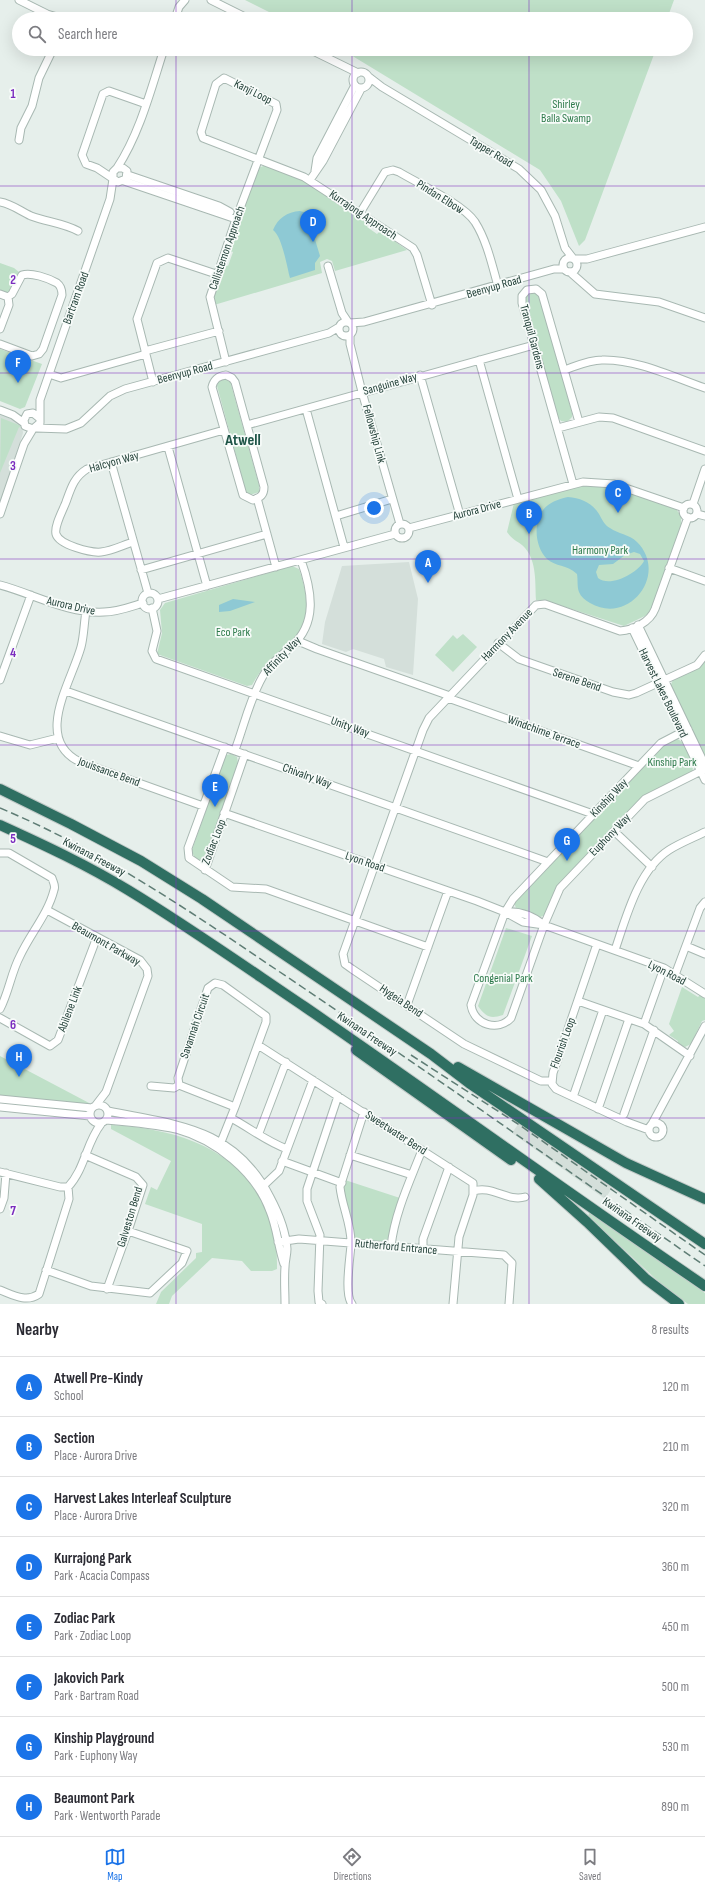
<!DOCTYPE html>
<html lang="en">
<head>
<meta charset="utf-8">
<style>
  body { margin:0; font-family:"Sofia Sans Condensed",sans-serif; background:#f2f2f3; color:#2b2b33 }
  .you { position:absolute; left:374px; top:508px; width:14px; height:14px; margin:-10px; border:3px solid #fff; border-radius:50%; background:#1a73e8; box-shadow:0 0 0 6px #1a73e833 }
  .badge { display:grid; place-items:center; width:26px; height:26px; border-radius:50%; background:#1a73e8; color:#fff; font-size:13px; font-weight:700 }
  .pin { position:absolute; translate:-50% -33px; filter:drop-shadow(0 1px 2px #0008) }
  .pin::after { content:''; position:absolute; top:21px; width:14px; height:12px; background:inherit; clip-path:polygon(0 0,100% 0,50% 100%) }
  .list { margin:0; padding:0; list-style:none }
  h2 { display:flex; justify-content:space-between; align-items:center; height:52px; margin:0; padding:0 16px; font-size:17px }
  h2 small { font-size:13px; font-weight:400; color:#7c7c81 }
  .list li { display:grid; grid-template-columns:26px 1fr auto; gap:12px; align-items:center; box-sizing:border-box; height:60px; padding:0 16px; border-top:1px solid #e1e1e2 }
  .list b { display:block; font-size:15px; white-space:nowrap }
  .list p { margin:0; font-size:13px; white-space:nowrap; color:#7c7c81 }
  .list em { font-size:13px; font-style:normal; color:#7c7c81 }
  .icon { flex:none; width:22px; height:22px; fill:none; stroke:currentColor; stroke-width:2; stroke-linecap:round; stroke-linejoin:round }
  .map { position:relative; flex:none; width:705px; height:1304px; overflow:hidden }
  .search { position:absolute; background:#fff; box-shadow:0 4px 16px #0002; left:12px; right:12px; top:12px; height:44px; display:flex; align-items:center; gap:10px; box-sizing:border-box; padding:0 14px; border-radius:22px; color:#7c7c81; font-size:15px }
  .sheet { height:532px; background:#fff }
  nav { display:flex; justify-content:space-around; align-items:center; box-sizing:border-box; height:56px; border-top:1px solid #e1e1e2; background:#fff; font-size:11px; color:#7c7c81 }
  nav a { display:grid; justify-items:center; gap:2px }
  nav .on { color:#1a73e8 }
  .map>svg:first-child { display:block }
</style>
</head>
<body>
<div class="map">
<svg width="705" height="1304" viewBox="0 0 705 1304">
  <rect width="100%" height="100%" fill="#e6efeb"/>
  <path fill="#d4dfda" d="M0,414L22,424L23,433L0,504Z
    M409,562L418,599L413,675L386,667L384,659L353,649L346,652L322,644L325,622L342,566Z
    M519,1123L612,1188L605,1199L512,1133Z"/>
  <path fill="#bfe0c8" d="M245,0H674L667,19H283Z
    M341,49H656L585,240L579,246L561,201L540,170Z
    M266,165L309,183L368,224L367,227L377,234L380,231L407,250L335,271L332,261L327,259L320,262L322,273L214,305L213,294L223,264L228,266L233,252L228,250L258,168Z
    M0,263L14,268L19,272L9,293L0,291Z
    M536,291L541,298L572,413V417L567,422L561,421L557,416L524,302L526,293Z
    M0,349L42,364L25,407L20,409L0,401Z
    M225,379L230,381L259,485V492L250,495L246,492L217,386L219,380Z
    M1,418L19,425L21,428L19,427L0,473Z
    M608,484L667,505L676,509L681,516V525L652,610L649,614L624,626L544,600H536C535,583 537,562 525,548C519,541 513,541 507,532L514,503L574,486Z
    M292,566L299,569C306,589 312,617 298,635C289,646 275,654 266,665C260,671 256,678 252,685L247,686L157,654L162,633L160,610L165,603Z
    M463,634L477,647L453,672L435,655L453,635L457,639Z
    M705,660V761L670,688L673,679Z
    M677,739C686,742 696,763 692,772L647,794L557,888L545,915L538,918L516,909L514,901L664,744Z
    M231,754L237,757L238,763L205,857L202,860H199L194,857L192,850L224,759L226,755Z
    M506,928L532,936L503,1015C490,1019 486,1017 478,1006Z
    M682,987L698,997L701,994L705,997V1020L702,1021L691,1044L685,1047L678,1044V1041L669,1035L674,1031L669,1024Z
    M0,1056L91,1104L86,1106L0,1097Z
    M111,1125C188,1129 259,1156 275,1241C277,1250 277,1260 277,1269L272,1271H251L242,1261L212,1258L172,1296L169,1304H156L161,1292L196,1258V1253L202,1252V1224L145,1204L151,1187L157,1190L171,1161L111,1129Z
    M345,1180L400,1198L387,1241L383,1243L356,1241L353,1238L343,1190Z
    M590,1211L705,1293V1304H688L659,1282L588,1216Z"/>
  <path fill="#8ec9d4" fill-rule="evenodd" d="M300,211L307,213L320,256L315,263V270L290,278C287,267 282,236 273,230C278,218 287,212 300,211Z
    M568,497C581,498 592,503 599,514C602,519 604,525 610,528C618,534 629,534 637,542C669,574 629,626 590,603C585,600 581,597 579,592C577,587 578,580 577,574C566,564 556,567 547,559C535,547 533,523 543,510C549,502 559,499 568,497ZM634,552L640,554L644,561C638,573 610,588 598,578L596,572L599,565L613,564L625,555Z
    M233,599L255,602L230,611L219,612V605Z"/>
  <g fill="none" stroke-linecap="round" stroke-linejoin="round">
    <defs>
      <path id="minor" d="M19,0L47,14L64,19
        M211,0L249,19
        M175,19L179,7L185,0
        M309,49L358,73
        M353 80a8 8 0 1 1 16 0a8 8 0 1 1-16 0Z
        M369,77L382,87L519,169L541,190L555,216L565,248L572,257
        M19,140L21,128L32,106L39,78L53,49
        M117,168C140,133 151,89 164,49
        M315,171L317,158L355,85
        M128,175L219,206L230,212
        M113,177V172L117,168H123L127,171L126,179L118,182L97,168L86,164L82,155L103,94L109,91L146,104
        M310,180L323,161L361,89
        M124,181L236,219
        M0,202C12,204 20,211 31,216C47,222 63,223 78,231
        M360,213L385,172L393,170L399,172C419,184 463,204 475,222C487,241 492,265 498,286
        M563 265a7 7 0 1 1 14 0a7 7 0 1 1-14 0Z
        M575,259H587L705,227
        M328,266L342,313L348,322
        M570,272L595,294L659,302L705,318
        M0,294L8,297L9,305L0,329
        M339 329a7 7 0 1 1 14 0a7 7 0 1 1-14 0Z
        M350,323L364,322L554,269H564
        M350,335V344L362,392L400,524
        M0,344L32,356L39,354L43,349L62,295C62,291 61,286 57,283C48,278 31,272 22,275L12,294L8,297
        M145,351L219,331
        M479,360L518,499
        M226,362L210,297L236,219L277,110L276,104L224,78L216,84L201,132L203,138L304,177L413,248L417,255L432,305
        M564,370C576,366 589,360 602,360C637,359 673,377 705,388
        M49,374L61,378L146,354
        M226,375L232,378L235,382L264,487C264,495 261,497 253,500L243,495L212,387C214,379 218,376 226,375Z
        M420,375L460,515
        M153,382L137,319L157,263L168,258L216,274
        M306,409L344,547
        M0,410L13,415L24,423
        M38,417L33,413L27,414L24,420L25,426L33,429L40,423V400L110,199L113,179
        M247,425L534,345
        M36,428L66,429L81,423L110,396L125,389L329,333L339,327
        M558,428L599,417L613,418L705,451
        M168,447L207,586
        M111,462L148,593
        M573,484L522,303V296L527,290L536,289L542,294L579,422
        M257,498L276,567
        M693,504L705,469
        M683 511a7 7 0 1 1 14 0a7 7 0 1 1-14 0Z
        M0,514L24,444L33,429
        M697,514L705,516
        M336,516L392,499
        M395 531a7 7 0 1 1 14 0a7 7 0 1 1-14 0Z
        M409,528L583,482L614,484L684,508
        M133,542C123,545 112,551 101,552C91,553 59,545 56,534C54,526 63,510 66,502C71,488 74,477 87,469L224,430
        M669,568L705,581
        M141,570L267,534
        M0,585C34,594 68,614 104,612C117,612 130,607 143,603
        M142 601a8 8 0 1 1 16 0a8 8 0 1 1-16 0Z
        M158,599L395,534
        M152,608L157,631L152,651L156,659L593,814
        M86,611C84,623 84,636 81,647C71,683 33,739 80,762L203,806
        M638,625L705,765
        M632,628L705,780
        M298,641L317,649L450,696
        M498,643L519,659L613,692L629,695L636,693L697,665L705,655
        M0,680L31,595
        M66,691L548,862
        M448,698L639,766
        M688,729L661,743L513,899L505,912L471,1005C474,1025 498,1032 511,1018L544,925L560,888L645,799L705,769
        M0,736L30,745L58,738
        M225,747L188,848L189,858L232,887L266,889L428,947
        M235,750C244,726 250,698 263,676C269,664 281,656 291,647C318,623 312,591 301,560
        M224,813L477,901L505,912L523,922L544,925L664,968L705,994
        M614,831L652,867
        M0,853H9L52,878C53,882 56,886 54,890C48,914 30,934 20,956C11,973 9,992 0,1009
        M205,870L245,754
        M47,910L140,960L147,969L148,976L106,1092L96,1105
        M505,912C519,911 533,916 544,925
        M597,944L553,1073L552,1084L556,1089L627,1122L649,1130
        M686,946L705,954
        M615,950C626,918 638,870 669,850C680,843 693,838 705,832
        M675,975L700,908L705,902
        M578,1001L644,1024L690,1056
        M407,1005L448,891
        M0,1018L50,1046L58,1040L97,937
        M644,1024L664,968
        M258,1045L473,1183V1195L459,1237L453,1304
        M551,1081H541L464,1044L352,969L345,964L343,954L423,730L429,718L536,605L545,604L620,631C634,630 650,622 655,609L688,517
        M179,1085L178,1078L208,988L215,983L223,985L266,1016V1022L235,1107
        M151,1086L174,1088L179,1085L235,1107L219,1147
        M573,1097L603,1010
        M0,1099L92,1108
        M90 1114a9 9 0 1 1 18 0a9 9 0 1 1-18 0Z
        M0,1107L90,1116
        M598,1109L629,1019
        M108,1111C176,1125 234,1127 270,1197C278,1212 286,1232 287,1249C287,1255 285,1261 285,1267C284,1279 285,1292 285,1304
        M624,1114L654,1030
        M231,1118C250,1128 267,1142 287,1149
        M107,1120C130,1122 154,1124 176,1129C216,1140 256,1172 270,1211C277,1228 278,1246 284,1264
        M649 1130a7 7 0 1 1 14 0a7 7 0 1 1-14 0Z
        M652,1124L705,1026
        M259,1133L286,1062
        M85,1155L136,1177L143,1185L128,1231L107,1289
        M350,1155L412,1175
        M282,1161L342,1183
        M0,1172L60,1187H68C85,1169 86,1143 101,1124
        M261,1188L279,1171L313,1080
        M474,1191C492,1185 507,1202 525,1197
        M0,1209L4,1198L6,1173
        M278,1242L299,1239L504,1255L512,1263L509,1304
        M391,1246C395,1212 410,1181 422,1150
        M423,1248V1239L449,1167
        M46,1270L91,1286L150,1293L182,1263L187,1251L128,1231
        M0,1290C13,1295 26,1303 39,1294L69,1199L68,1187
        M322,1304L319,1302L318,1291L320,1235L307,1201V1189L338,1096
        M352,1304C344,1295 350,1258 351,1245C352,1225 342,1207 340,1187L364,1112"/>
      <path id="highway" d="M0,789L71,824L141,861L202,899L431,1054L469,1083L705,1244
        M0,825C44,845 87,865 128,890C189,927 247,968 305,1007C439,1099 570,1195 705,1286
        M356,1050L511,1160
        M458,1067L626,1163L705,1199
        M539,1179L587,1222L646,1279L679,1304"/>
    </defs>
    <use href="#minor" stroke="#a8b8b2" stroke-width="9"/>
    <use href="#highway" stroke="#c2cac8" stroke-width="12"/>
    <use href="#minor" stroke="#fff" stroke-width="7"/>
    <use href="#highway" stroke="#2f6f62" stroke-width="10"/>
    <path stroke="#5f7d75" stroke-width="1.5" stroke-dasharray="8 4" stroke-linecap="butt" d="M0,808C110,854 207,923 305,989C440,1080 572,1174 705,1266
      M411,1055L518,1124L705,1255"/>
  </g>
  <path fill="none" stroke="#7b2cbf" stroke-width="1" stroke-opacity="0.55" d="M176,0V19M352,0V19M529,0V19M176,49V1304M352,49V1304M529,49V1304M0,186H705M0,373H705M0,559H705M0,745H705M0,931H705M0,1118H705"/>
  <g text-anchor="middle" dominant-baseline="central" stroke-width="3.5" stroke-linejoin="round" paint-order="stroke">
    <g font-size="12" fill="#24423a" stroke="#f7fbf9">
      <text transform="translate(253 92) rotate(27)">Kanji Loop</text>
      <text transform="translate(491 152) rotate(31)">Tapper Road</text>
      <text transform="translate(440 197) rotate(32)">Pindan Elbow</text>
      <text transform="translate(363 215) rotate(34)">Kurrajong Approach</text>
      <text transform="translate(227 248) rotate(-71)">Callistemon Approach</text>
      <text transform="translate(494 287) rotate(-16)">Beenyup Road</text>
      <text transform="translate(76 298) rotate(-70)">Bartram Road</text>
      <text transform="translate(532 337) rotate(75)">Tranquil Gardens</text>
      <text transform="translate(185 373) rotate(-15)">Beenyup Road</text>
      <text transform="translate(390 384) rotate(-16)">Sanguine Way</text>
      <text transform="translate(374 434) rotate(75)">Fellowship Link</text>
      <text transform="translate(114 462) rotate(-16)">Halcyon Way</text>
      <text transform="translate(477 510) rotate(-15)">Aurora Drive</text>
      <text transform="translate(71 606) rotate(13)">Aurora Drive</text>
      <text transform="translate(507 635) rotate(-46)">Harmony Avenue</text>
      <text transform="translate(282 656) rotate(-46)">Affinity Way</text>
      <text transform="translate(577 680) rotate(19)">Serene Bend</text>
      <text transform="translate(663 693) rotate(64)">Harvest Lakes Boulevard</text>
      <text transform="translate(350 727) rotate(20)">Unity Way</text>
      <text transform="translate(544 732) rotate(20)">Windchime Terrace</text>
      <text transform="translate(109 772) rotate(20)">Jouissance Bend</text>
      <text transform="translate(307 776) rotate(20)">Chivalry Way</text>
      <text transform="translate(609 798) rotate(-46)">Kinship Way</text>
      <text transform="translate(610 835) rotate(-46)">Euphony Way</text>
      <text transform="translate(214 842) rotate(-69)">Zodiac Loop</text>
      <text transform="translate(94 857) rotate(28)">Kwinana Freeway</text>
      <text transform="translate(365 862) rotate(19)">Lyon Road</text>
      <text transform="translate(106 944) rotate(30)">Beaumont Parkway</text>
      <text transform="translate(667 973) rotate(27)">Lyon Road</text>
      <text transform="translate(401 1001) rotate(34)">Hygeia Bend</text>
      <text transform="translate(70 1009) rotate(-69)">Abilene Link</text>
      <text transform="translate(195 1026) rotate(-71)">Savannah Circuit</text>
      <text transform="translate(367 1034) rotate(34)">Kwinana Freeway</text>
      <text transform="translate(563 1043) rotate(-70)">Flourish Loop</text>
      <text transform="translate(396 1133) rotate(33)">Sweetwater Bend</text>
      <text transform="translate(130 1217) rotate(-73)">Galveston Bend</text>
      <text transform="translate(632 1220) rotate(35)">Kwinana Freeway</text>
      <text transform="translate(396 1247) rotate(5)">Rutherford Entrance</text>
    </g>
    <g font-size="12" fill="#2d7a4b" stroke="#f7fbf9">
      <text x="566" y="104">Shirley<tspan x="566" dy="14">Balla Swamp</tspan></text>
      <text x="600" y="550">Harmony Park</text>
      <text x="233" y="632">Eco Park</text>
      <text x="672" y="762">Kinship Park</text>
      <text x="503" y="978">Congenial Park</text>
    </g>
    <g font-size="16" font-weight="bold" fill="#1f5548" stroke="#f7fbf9">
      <text x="243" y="440">Atwell</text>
    </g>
  </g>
  <g font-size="13" text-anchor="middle" font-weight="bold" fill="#7b2cbf" stroke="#f7fbf9" stroke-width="3.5" stroke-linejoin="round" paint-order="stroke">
    <text x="13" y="98">1</text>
    <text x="13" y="284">2</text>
    <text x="13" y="470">3</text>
    <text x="13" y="657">4</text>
    <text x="13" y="843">5</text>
    <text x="13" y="1029">6</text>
    <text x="13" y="1215">7</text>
  </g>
</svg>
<div class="you"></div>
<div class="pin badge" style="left:428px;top:583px">A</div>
<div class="pin badge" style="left:529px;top:534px">B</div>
<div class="pin badge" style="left:618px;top:513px">C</div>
<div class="pin badge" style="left:313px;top:242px">D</div>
<div class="pin badge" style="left:215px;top:807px">E</div>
<div class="pin badge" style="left:18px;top:383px">F</div>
<div class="pin badge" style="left:567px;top:861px">G</div>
<div class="pin badge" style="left:19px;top:1077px">H</div>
<div class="search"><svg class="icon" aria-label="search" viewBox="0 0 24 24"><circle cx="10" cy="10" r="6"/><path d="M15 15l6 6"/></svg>Search here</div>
</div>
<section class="sheet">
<h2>Nearby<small>8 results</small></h2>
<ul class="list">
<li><span class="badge">A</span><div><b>Atwell Pre-Kindy</b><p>School</p></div><em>120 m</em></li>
<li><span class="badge">B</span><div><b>Section</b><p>Place · Aurora Drive</p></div><em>210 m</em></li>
<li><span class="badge">C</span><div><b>Harvest Lakes Interleaf Sculpture</b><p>Place · Aurora Drive</p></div><em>320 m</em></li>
<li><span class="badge">D</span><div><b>Kurrajong Park</b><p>Park · Acacia Compass</p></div><em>360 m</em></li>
<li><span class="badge">E</span><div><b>Zodiac Park</b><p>Park · Zodiac Loop</p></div><em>450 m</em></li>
<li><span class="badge">F</span><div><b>Jakovich Park</b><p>Park · Bartram Road</p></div><em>500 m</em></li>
<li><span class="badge">G</span><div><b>Kinship Playground</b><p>Park · Euphony Way</p></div><em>530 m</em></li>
<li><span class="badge">H</span><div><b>Beaumont Park</b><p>Park · Wentworth Parade</p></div><em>890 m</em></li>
</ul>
</section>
<nav>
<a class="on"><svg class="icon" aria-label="map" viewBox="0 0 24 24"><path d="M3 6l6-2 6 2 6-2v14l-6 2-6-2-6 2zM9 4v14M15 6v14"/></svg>Map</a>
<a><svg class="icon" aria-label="directions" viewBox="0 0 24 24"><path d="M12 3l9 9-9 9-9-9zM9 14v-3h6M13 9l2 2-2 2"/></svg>Directions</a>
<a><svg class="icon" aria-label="saved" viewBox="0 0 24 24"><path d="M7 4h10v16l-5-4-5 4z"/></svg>Saved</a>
</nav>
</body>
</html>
